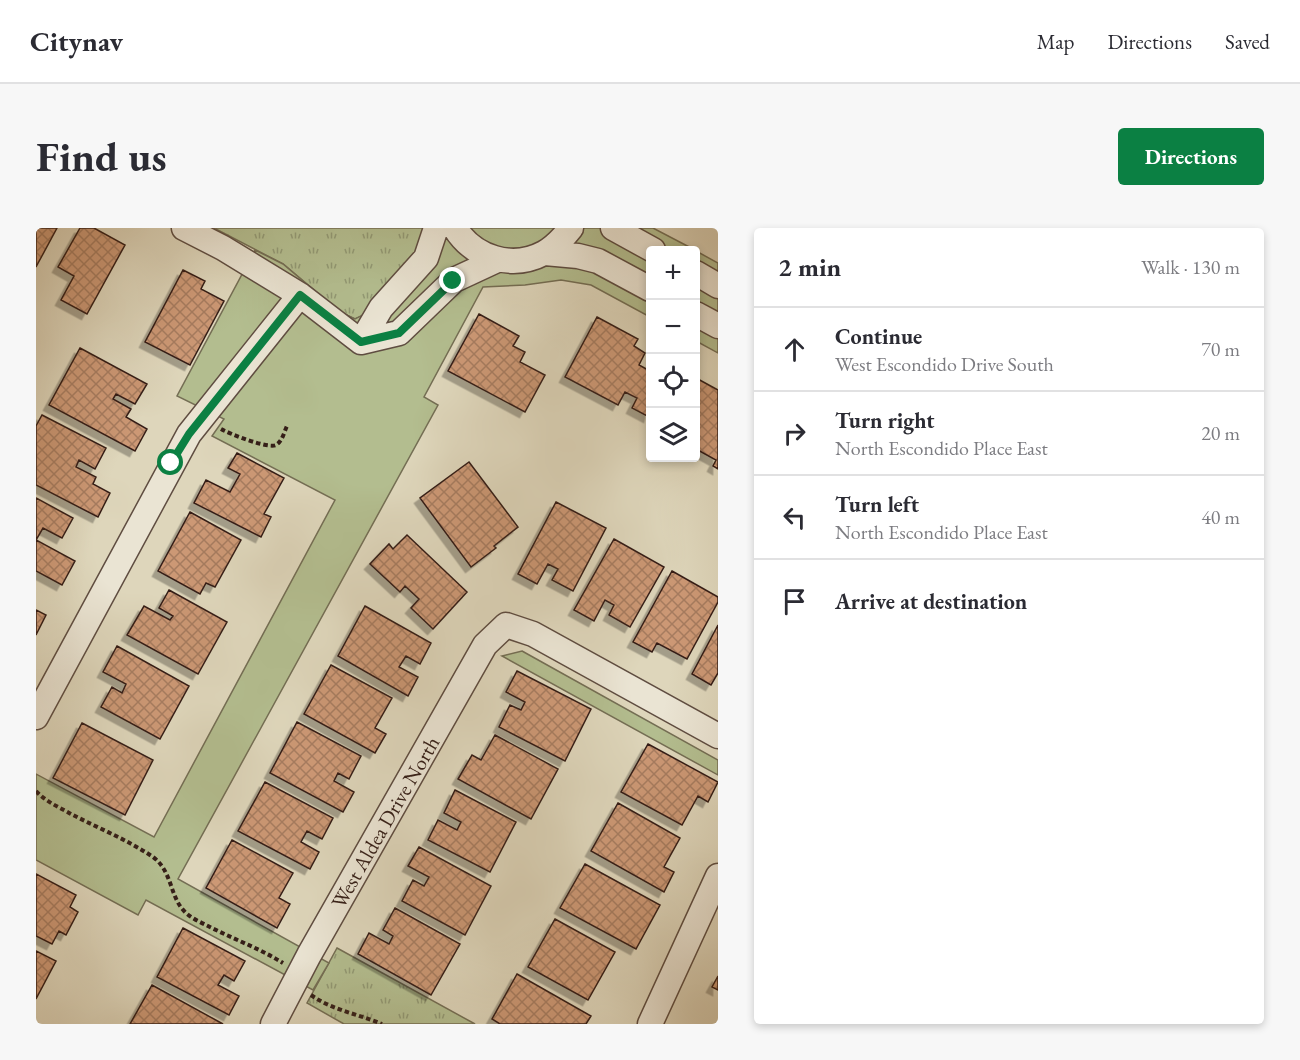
<!DOCTYPE html>
<html lang="en">
<head>
<meta charset="utf-8">
<style>
  body { margin:0; font-family:"EB Garamond",serif; background:#f7f7f7; color:#2b2b33 }
  .controls { position:absolute; right:18px; top:18px; display:grid; overflow:hidden; border-radius:6px; box-shadow:0 3px 9px #0003 }
  .controls button { width:54px; height:54px; display:grid; place-items:center; padding:0; border:0; border-bottom:2px solid #e1e1e2; background:#fff; color:#2b2b33; font:30px sans-serif }
  .stop { position:absolute; width:18px; height:18px; margin:-14px; border:4px solid #0b8043; border-radius:50%; background:#fff }
  .stop.end { background:#0b8043; border-color:#fff; box-shadow:0 2px 6px #0008 }
  .list { margin:0; padding:0; list-style:none }
  h2 { display:flex; justify-content:space-between; align-items:center; height:78px; margin:0; padding:0 24px; font-size:26px }
  h2 small { font-size:20px; font-weight:400; color:#7c7c81 }
  .list li { display:grid; grid-template-columns:39px 1fr auto; gap:18px; align-items:center; box-sizing:border-box; height:84px; padding:0 24px; border-top:2px solid #e1e1e2 }
  .list b { display:block; font-size:22px; white-space:nowrap }
  .list p { margin:0; font-size:20px; white-space:nowrap; color:#7c7c81 }
  .list em { font-size:20px; font-style:normal; color:#7c7c81 }
  .icon { flex:none; width:33px; height:33px; fill:none; stroke:currentColor; stroke-width:2; stroke-linecap:round; stroke-linejoin:round }
  .map { position:relative; flex:none; width:682px; height:796px; overflow:hidden; border-radius:6px }
  header { display:flex; align-items:center; gap:36px; box-sizing:border-box; height:84px; padding:0 30px; background:#fff; border-bottom:2px solid #e1e1e2 }
  header strong { font-size:28px }
  nav { display:flex; gap:33px; margin-inline-start:auto; font-size:21px }
  .intro { display:flex; align-items:center; justify-content:space-between; box-sizing:border-box; height:144px; padding:0 36px }
  h1 { margin:0; font-size:42px }
  .button { padding:15px 27px; border-radius:6px; background:#0b8043; color:#fff; font-size:21px; font-weight:700 }
  main { display:flex; gap:36px; padding:0 36px }
  aside { flex:1; background:#fff; border-radius:6px; box-shadow:0 3px 9px #0003 }
  .map>svg:first-child { display:block }
</style>
</head>
<body>
<header>
<strong>Citynav</strong>
<nav><a>Map</a><a>Directions</a><a>Saved</a></nav>
</header>
<div class="intro"><h1>Find us</h1><a class="button">Directions</a></div>
<main>
<div class="map">
<svg width="682" height="796" viewBox="0 0 682 796">
  <defs>
    <pattern id="grass-tufts" width="24" height="20" patternUnits="userSpaceOnUse" patternTransform="scale(1.5)"><rect width="24" height="20" fill="#b3bd8f"/><path d="M3 7l-1-3M5 7V3M7 7l1-3M15 17l-1-3M17 17v-4M19 17l1-3" fill="none" stroke="#929974"/></pattern>
    <pattern id="building-cross-hatch" width="8" height="8" patternUnits="userSpaceOnUse" patternTransform="scale(1.5)"><rect width="8" height="8" fill="#cc9875"/><path d="M0 0l8 8M0 8l8-8" fill="none" stroke="#a67b5f"/></pattern>
    <filter id="shadow"><feDropShadow dx="-5.5" dy="5.5" stdDeviation="0" flood-color="#0004"/></filter>
  </defs>
  <rect width="100%" height="100%" fill="#ded6bb"/>
  <filter id="stains"><feTurbulence type="fractalNoise" baseFrequency=".00333" numOctaves="4"/><feColorMatrix values="0 0 0 0 .2 0 0 0 0 .09 0 0 0 0 .02 0 0 0 .5 -.17"/></filter>
  <radialGradient id="worn" r=".72"><stop offset=".6" stop-color="#630" stop-opacity="0"/><stop offset="1" stop-color="#630" stop-opacity=".3"/></radialGradient>
  <path fill="url(#grass-tufts)" stroke="#746e54" stroke-width="1.5" d="M178,0H393L391,10L331,86L319,91L304,84L247,36Z
    M301,720L439,796H308L271,775Z"/>
  <path fill="#b3bd8f" stroke="#746e54" stroke-width="1.5" d="M393,0H617L659,22H614V89L555,57L525,52L489,57L447,59L388,169L402,177L142,651L293,735L277,762L110,672L102,687L0,632V546L118,609L299,272L176,208L188,191L141,168L219,22L247,36L304,84L319,91L331,85L380,31Z
    M660,23L682,35V125L660,113Z
    M486,423L682,532V547L466,428Z"/>
  <path fill="url(#building-cross-hatch)" stroke="#351f18" stroke-width="1.5" filter="url(#shadow)" d="M0,0H21L0,39Z
    M44,0H58L89,17L51,86L25,72L38,48L22,39Z
    M147,42L169,53L165,61L188,73L154,137L109,114Z
    M443,86L483,108L477,118L489,124L484,134L509,147L489,184L412,143Z
    M561,89L602,111L598,118L609,125L603,137L614,143V185L613,189L596,180L601,170L589,164L582,177L529,149Z
    M44,120L111,156L99,176L80,166L77,171L95,181L90,189L111,201L99,223L13,177Z
    M660,150L682,162V241L677,238L680,232L660,221Z
    M6,187L70,220L59,241L43,232L40,239L60,249L57,256L74,265L62,289L0,257V198Z
    M201,225L248,250L228,286L235,289L225,309L158,275L170,252L194,264L204,246L192,240Z
    M433,234L482,299L458,318L460,320L435,339L384,270Z
    M0,270L37,290L26,310L7,300L0,312L39,333L26,357L0,343Z
    M520,274L570,300L537,363L516,352L522,341L512,336L501,356L482,346Z
    M154,284L205,312L179,359L170,355L164,366L122,343Z
    M371,307L431,364L397,401L375,380L383,371L369,358L364,364L334,336L353,316L357,321Z
    M578,311L628,339L594,399L573,387L578,377L569,372L558,393L538,382Z
    M636,343L682,369V374L651,431L621,415L616,424L597,414Z
    M133,362L191,394L162,446L91,407L108,378L134,392L137,388L123,380Z
    M329,378L395,415L384,436L370,428L363,439L382,449L372,468L302,428Z
    M0,382L10,387L0,407Z
    M682,397V445L675,457L656,446Z
    M81,418L153,458L124,511L65,479L76,459L86,465L90,456L67,444Z
    M295,437L356,470L339,500L350,506L339,525L268,486Z
    M481,443L555,481L529,533L463,499L474,477L485,482L489,474L470,464Z
    M261,494L325,528L313,551L302,545L298,553L318,564L307,584L234,545Z
    M46,495L117,532L89,587L17,550Z
    M459,507L522,541L495,591L422,551L436,527L445,532Z
    M612,516L682,554L672,574L662,568L646,597L585,564Z
    M229,554L297,590L286,611L271,603L265,614L283,624L274,641L202,603Z
    M419,562L480,594L454,644L392,612L402,592L421,602L425,594L408,585Z
    M582,575L644,610L628,639L638,644L628,664L555,623Z
    M196,612L257,645L243,670L254,676L241,700L170,660Z
    M383,619L455,658L429,707L366,673L377,652L388,658L393,649L372,638Z
    M549,636L624,677L600,721L524,680Z
    M0,646L40,667L34,679L42,684L30,707L23,703L16,716L0,708Z
    M359,680L424,716L395,767L322,726L333,705L353,716L357,708L347,702Z
    M519,691L579,724L552,772L492,739Z
    M147,700L209,733L198,753L188,747L182,757L203,768L193,787L121,749Z
    M0,723L20,733L0,771Z
    M481,746L555,788L550,796H464L456,791Z
    M682,748V762L676,759Z
    M116,757L187,796H94Z"/>
  <g fill="none" stroke-linecap="round" stroke-linejoin="round">
    <defs>
      <path id="minor" d="M148,0L187,20L264,67L325,114
        M419,0C438,30 476,42 508,25C519,19 527,10 535,0
        M577,0L617,22
        M509,25L542,28L562,33L614,61
        M660,45L682,58
        M660,86L682,98
        M325,114L363,105L418,52L461,32
        M325,114L345,80L390,30L400,0
        M0,489L153,206L264,67
        M237,796L273,727L449,417L470,397L497,406L682,508
        M614,796L682,648"/>
    </defs>
    <use href="#minor" stroke="#5f4d41" stroke-width="27"/>
    <path stroke="#351f18" stroke-width="4" stroke-dasharray="4.5 3" stroke-linecap="butt" d="M185,201C194,206 232,221 240,217C247,213 248,203 252,196
      M0,563C10,574 23,579 35,586C62,600 92,612 117,629C137,644 133,668 149,684C155,690 164,694 172,698C197,711 223,720 247,735
      M275,767C296,782 322,786 346,796"/>
    <use href="#minor" stroke="#eae4d3" stroke-width="24"/>
  </g>
  <g fill="none" stroke-linecap="round" stroke-linejoin="round">
    <path stroke="#0b8043" stroke-width="8" d="M135,235L153,206L264,67L325,114L363,105L417,53"/>
  </g>
  <g text-anchor="middle" dominant-baseline="central" stroke-width="5" stroke-linejoin="round" paint-order="stroke">
    <g font-size="21" fill="#351f18" stroke="#eae4d3">
      <text transform="translate(349 594) rotate(-60)">West Aldea Drive North</text>
    </g>
  </g>
  <rect width="100%" height="100%" filter="url(#stains)"/>
  <rect width="100%" height="100%" fill="url(#worn)"/>
</svg>
<div class="controls">
<button>+</button>
<button>−</button>
<button><svg class="icon" aria-label="locate" viewBox="0 0 24 24"><circle cx="12" cy="12" r="6"/><path d="M12 2v4M12 18v4M2 12h4M18 12h4"/></svg></button>
<button><svg class="icon" aria-label="layers" viewBox="0 0 24 24"><path d="M12 4l9 5-9 5-9-5zM3 14l9 5 9-5"/></svg></button>
</div>
<div class="stop" style="left:135px;top:235px"></div>
<div class="stop end" style="left:417px;top:53px"></div>
</div>
<aside>
<h2>2 min<small>Walk · 130 m</small></h2>
<ul class="list">
<li><svg class="icon" aria-label="ahead" viewBox="0 0 24 24"><path d="M12 20V5M6 11l6-6 6 6"/></svg><div><b>Continue</b><p>West Escondido Drive South</p></div><em>70 m</em></li>
<li><svg class="icon" aria-label="right" viewBox="0 0 24 24"><path d="M7 20v-9h11M14 6l5 5-5 5"/></svg><div><b>Turn right</b><p>North Escondido Place East</p></div><em>20 m</em></li>
<li><svg class="icon" aria-label="left" viewBox="0 0 24 24"><path d="M17 20v-9H6M10 6l-5 5 5 5"/></svg><div><b>Turn left</b><p>North Escondido Place East</p></div><em>40 m</em></li>
<li><svg class="icon" aria-label="arrive" viewBox="0 0 24 24"><path d="M6 21V4h12l-3 4 3 4H6"/></svg><div><b>Arrive at destination</b></div></li>
</ul>
</aside>
</main>
</body>
</html>
